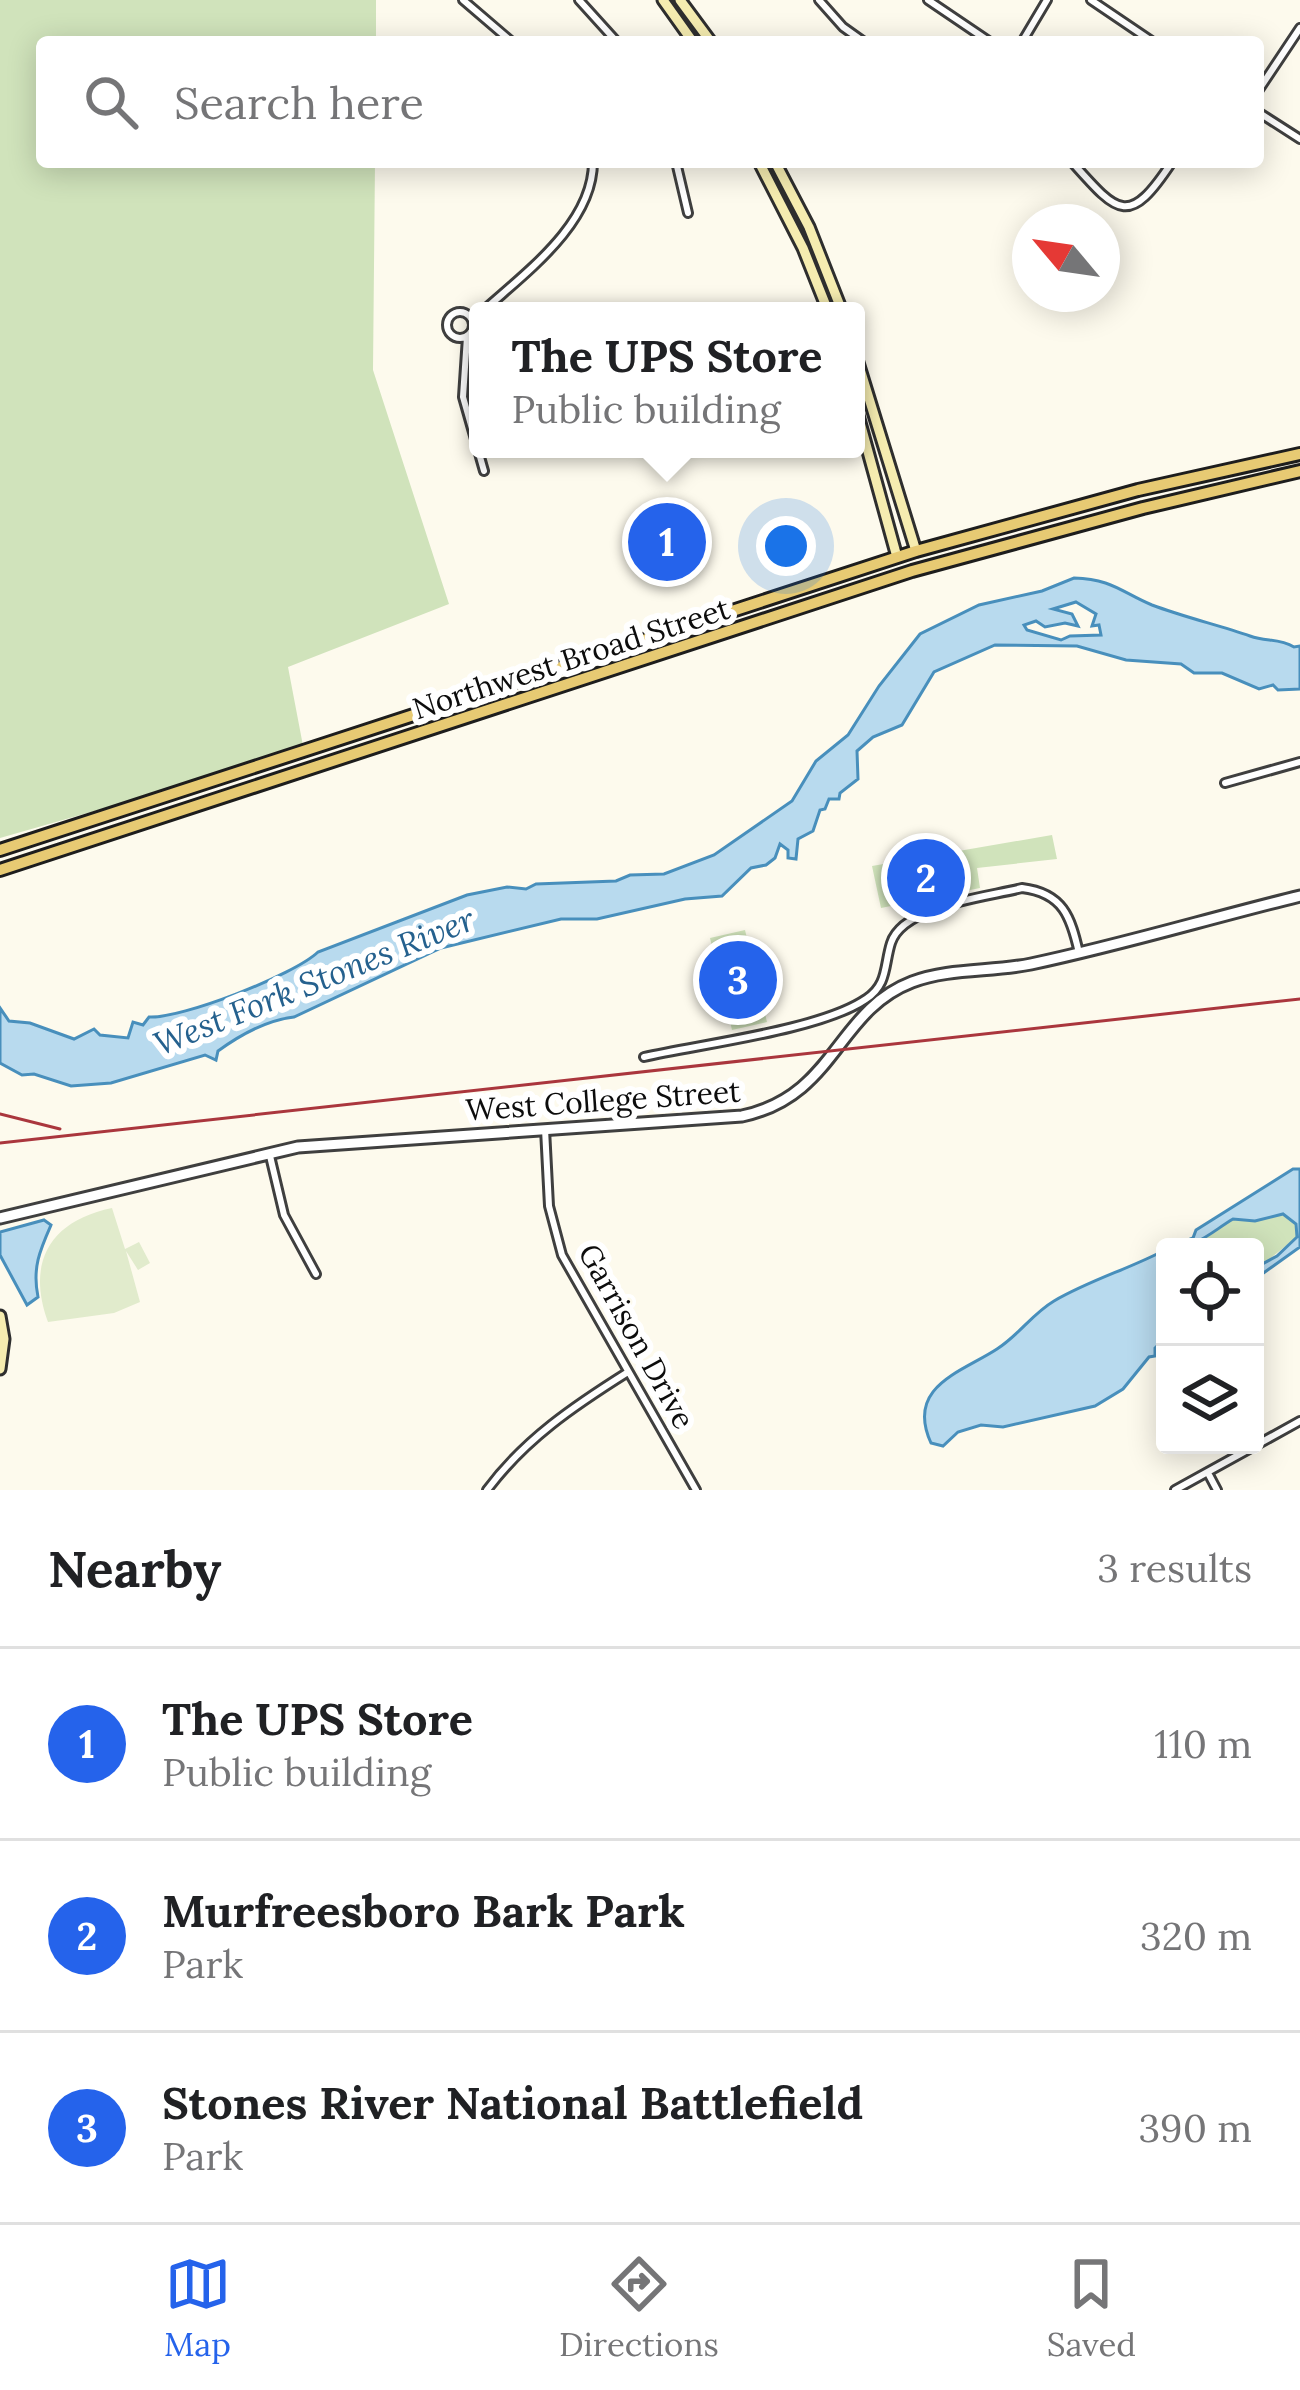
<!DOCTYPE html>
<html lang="en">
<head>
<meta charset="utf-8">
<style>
  body { margin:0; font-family:Lora,serif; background:#f6f6f6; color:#202124 }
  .controls { position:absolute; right:36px; bottom:36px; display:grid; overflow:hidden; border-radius:12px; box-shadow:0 6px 30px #0003 }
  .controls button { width:108px; height:108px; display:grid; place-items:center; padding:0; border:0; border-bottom:3px solid #e0e0e0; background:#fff; color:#202124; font:60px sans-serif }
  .compass { position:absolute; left:1012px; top:204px; width:108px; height:108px; border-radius:50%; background:#fff; box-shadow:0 6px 30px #0003; rotate:299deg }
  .you { position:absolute; left:786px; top:546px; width:42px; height:42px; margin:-30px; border:9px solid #fff; border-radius:50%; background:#1a73e8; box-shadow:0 0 0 18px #1a73e833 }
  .badge { display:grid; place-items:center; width:78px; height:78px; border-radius:50%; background:#2563eb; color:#fff; font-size:39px; font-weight:700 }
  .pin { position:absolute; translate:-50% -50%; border:6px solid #fff; box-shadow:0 3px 12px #0006 }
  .popup { position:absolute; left:469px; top:302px; width:396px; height:156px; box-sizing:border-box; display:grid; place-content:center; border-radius:12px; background:#fff; filter:drop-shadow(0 3px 9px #0005); font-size:39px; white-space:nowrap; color:#757577 }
  .popup b { font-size:45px; color:#202124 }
  .popup::after { content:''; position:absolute; left:50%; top:100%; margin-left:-24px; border:24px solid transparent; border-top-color:#fff }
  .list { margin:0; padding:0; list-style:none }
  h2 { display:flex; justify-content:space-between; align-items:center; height:156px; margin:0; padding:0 48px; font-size:51px }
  h2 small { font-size:39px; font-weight:400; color:#757577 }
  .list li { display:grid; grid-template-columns:78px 1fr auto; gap:36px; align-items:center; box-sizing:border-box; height:192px; padding:0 48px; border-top:3px solid #e0e0e0 }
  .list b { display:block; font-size:45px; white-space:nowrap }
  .list p { margin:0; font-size:39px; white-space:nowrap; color:#757577 }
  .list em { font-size:39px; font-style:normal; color:#757577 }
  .icon { flex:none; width:66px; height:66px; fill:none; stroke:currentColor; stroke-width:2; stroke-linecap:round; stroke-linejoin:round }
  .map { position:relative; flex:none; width:1300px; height:1490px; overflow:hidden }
  .search { position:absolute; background:#fff; box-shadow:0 6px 30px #0003; left:36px; right:36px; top:36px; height:132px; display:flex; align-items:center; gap:30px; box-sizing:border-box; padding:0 42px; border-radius:12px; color:#757577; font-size:45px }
  .sheet { height:732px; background:#fff }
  nav { display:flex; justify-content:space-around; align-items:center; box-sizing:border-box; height:168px; border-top:3px solid #e0e0e0; background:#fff; font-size:33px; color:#757577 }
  nav a { display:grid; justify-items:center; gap:6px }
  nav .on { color:#2563eb }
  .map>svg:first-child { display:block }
</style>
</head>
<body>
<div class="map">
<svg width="1300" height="1490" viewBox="0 0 1300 1490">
  <rect width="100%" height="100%" fill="#fdfaed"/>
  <path fill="#d0e3bb" d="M0,0H376V42H42V162H375L373,370L449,604L288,667L304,751L0,838Z
    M1052,835L1057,859L977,868L980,888L881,908L872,866Z
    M745,930L767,1022L732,1030L710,938Z
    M1283,1214L1296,1224L1297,1237L1257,1269L1255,1247H1190L1233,1219L1255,1221Z"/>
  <path fill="#e1ebcc" d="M112,1208L125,1249L139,1242L150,1263L138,1270L126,1251L140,1302L114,1313L48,1322C26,1262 50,1221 112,1208Z"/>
  <path fill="#b8daee" stroke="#488fbc" stroke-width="3" fill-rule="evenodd" d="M1074,578C1112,579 1121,592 1152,605C1184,617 1218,625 1250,636C1266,642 1279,638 1294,647L1300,646V689L1278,690L1273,685L1259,689L1222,673H1194L1181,664L1126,660L1077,646L995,645L934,672L902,725L873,737L857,751L858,779L840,793L839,799H829L825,809L820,810L813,831L798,839L796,859L788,858V850L780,844L775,858L766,865L751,868L722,896L685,899L597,919H561L441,948L294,1017C268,1020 240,1035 218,1051L216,1060L205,1055L111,1083L71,1086L34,1074L22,1075L0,1063V1008L9,1021L30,1023L74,1039L94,1029L100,1035L128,1038L133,1022L143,1025L149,1017C181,1019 294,975 318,952L467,895L507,887L526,889L536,884L616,881L630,875L664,874L714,855L792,801L816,761L848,735L879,686L920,634L979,605L1042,591ZM1076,602L1096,614L1092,626L1099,625L1101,635L1070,636L1061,640L1027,630L1024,625L1036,621L1045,627L1065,623L1078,626L1072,614L1053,609Z
    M1293,1169H1300V1247L1255,1279V1268L1277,1256L1297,1237L1296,1224L1283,1214L1255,1221L1233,1219C1211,1232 1199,1247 1170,1247L1193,1238L1196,1230Z
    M44,1220L51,1225C40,1250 32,1268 38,1297L27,1305L0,1255V1232Z
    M1165,1250V1338L1155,1348V1356L1149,1357L1123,1389L1095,1406L1003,1427L981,1425L958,1432L943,1446L931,1443C905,1386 962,1372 997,1349C1019,1335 1032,1314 1054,1301C1090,1280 1129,1269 1165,1250Z"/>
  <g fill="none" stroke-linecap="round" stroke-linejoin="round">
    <defs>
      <path id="minor" d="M463,0L512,42
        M579,0L617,42
        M819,0L843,27L864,42
        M928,0L990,42
        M1091,0L1153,42
        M1022,42L1047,0
        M1258,91L1300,28
        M1258,112L1300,139
        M676,162L688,213
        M1072,162C1119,215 1129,227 1172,162
        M483,311C525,273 593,224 593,162
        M447 325a13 13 0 1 1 26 0a13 13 0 1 1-26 0Z
        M467,337L463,397L484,471
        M1225,783L1300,762
        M644,1057C701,1044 821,1030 866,999C888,985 884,965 891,943C903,905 988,897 1022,888C1063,893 1071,917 1079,953
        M545,1129L549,1206L562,1255L696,1490
        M270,1156L284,1215L316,1274
        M1208,1473L1217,1490
        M487,1490C525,1439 574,1406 628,1372
        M1175,1490L1300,1421"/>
      <path id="tertiary" d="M0,1218L298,1147L742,1116C836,1096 836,1011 912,982C949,968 992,972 1031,964C1121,945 1210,918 1300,896"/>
      <path id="secondary" d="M663,0L693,42
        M680,0L711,42
        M759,162L803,248L828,311
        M775,162L809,227L842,311
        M856,356L916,551
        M856,408L897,557
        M0,1316L4,1339L0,1369"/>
      <path id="primary" d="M0,850L916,551L1138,490L1300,454
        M0,870L912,571L1143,508L1300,471"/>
    </defs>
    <use href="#minor" stroke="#3f3f3f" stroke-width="12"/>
    <use href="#tertiary" stroke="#3f3f3f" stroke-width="15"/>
    <use href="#secondary" stroke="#2e2e2e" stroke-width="15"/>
    <use href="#primary" stroke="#1d1d1d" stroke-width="16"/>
    <use href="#minor" stroke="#fff" stroke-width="6"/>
    <use href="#tertiary" stroke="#fff" stroke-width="9"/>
    <use href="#secondary" stroke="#f5ecb0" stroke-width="9"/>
    <use href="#primary" stroke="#e7ca73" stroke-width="10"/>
    <path stroke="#aa363d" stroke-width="3" d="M0,1114L60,1129
      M0,1143L1300,999"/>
  </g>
  <g text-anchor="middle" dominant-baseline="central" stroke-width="12" stroke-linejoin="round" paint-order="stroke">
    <g font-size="30" fill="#0c0c0c" stroke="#fff">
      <text transform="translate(571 658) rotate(-18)">Northwest Broad Street</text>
      <text transform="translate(603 1100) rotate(-4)">West College Street</text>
      <text transform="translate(637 1336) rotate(61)">Garrison Drive</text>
    </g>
    <g font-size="33" font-style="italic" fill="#25618e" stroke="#fff">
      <text transform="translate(314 981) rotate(-22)">West Fork Stones River</text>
    </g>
  </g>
</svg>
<div class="controls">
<button><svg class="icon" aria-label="locate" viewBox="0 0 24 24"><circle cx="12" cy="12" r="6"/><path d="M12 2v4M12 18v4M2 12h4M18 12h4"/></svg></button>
<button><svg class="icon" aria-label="layers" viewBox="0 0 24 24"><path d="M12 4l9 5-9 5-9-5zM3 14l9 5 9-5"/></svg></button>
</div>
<svg class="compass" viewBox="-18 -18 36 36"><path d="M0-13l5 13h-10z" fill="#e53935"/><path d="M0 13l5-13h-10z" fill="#757577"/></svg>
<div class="you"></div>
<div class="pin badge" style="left:667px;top:542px">1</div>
<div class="popup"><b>The UPS Store</b>Public building</div>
<div class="pin badge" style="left:926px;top:878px">2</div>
<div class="pin badge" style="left:738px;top:980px">3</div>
<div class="search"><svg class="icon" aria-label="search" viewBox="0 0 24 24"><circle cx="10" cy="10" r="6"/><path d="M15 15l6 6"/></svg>Search here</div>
</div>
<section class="sheet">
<h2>Nearby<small>3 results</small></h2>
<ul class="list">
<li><span class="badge">1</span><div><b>The UPS Store</b><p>Public building</p></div><em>110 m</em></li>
<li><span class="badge">2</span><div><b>Murfreesboro Bark Park</b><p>Park</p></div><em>320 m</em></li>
<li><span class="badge">3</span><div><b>Stones River National Battlefield</b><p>Park</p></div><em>390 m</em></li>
</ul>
</section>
<nav>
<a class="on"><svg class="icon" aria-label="map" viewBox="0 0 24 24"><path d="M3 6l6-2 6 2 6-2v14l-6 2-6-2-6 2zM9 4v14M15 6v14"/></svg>Map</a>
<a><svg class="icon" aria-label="directions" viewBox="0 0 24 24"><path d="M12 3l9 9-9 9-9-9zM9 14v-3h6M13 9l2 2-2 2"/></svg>Directions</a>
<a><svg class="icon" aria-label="saved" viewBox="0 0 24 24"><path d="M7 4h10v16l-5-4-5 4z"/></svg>Saved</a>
</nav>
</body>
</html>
